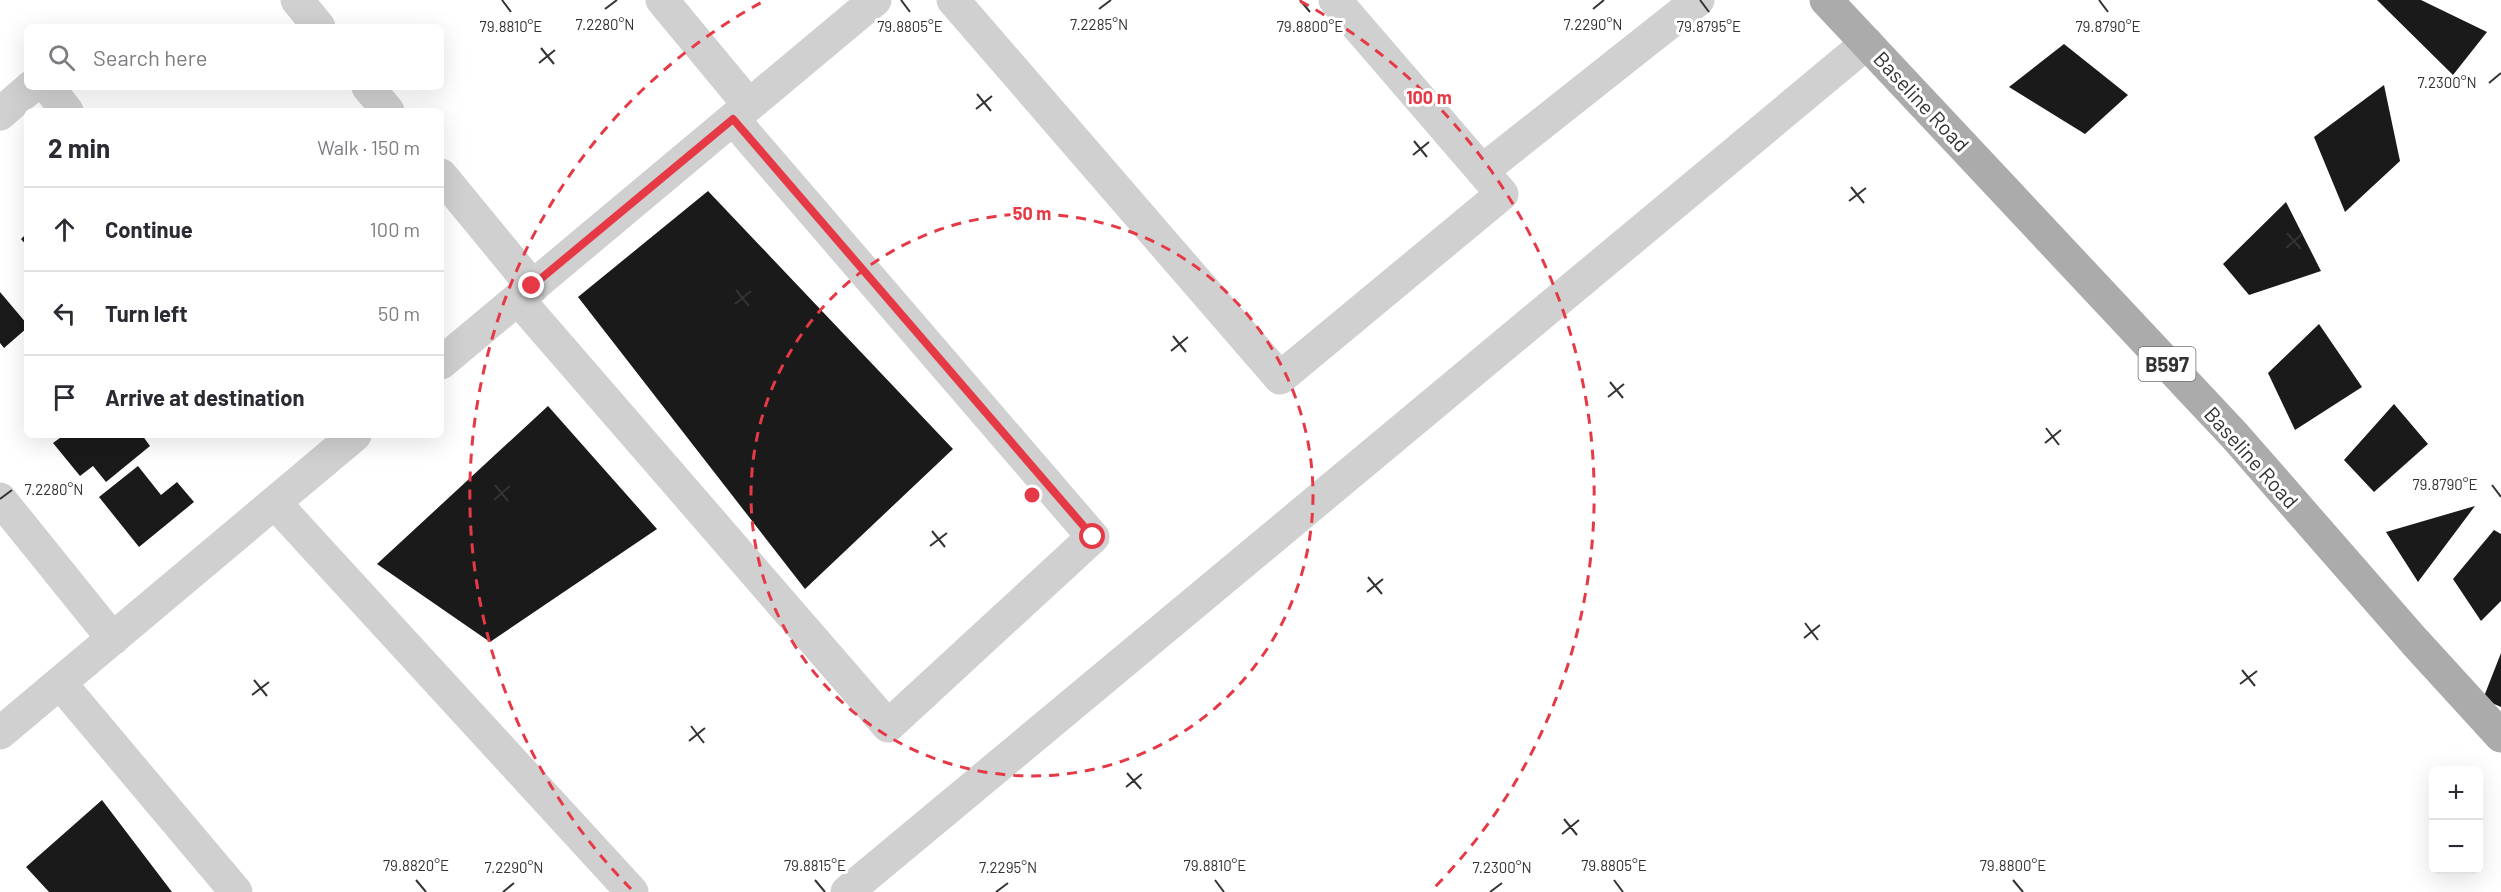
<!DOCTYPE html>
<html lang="en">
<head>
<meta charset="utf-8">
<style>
  body { margin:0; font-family:Barlow,sans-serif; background:#f2f2f3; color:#2b2b33 }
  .controls { position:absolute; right:18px; bottom:18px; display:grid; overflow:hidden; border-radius:9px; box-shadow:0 6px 24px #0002 }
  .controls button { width:54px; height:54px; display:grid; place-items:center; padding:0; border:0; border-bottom:2px solid #e1e1e2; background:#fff; color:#2b2b33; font:30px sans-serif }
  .stop { position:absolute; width:18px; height:18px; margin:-14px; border:4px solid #e63946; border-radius:50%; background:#fff }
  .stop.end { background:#e63946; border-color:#fff; box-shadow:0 2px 6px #0008 }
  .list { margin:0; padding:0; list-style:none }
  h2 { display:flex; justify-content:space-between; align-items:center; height:78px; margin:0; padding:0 24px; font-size:26px }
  h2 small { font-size:20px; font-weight:400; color:#7c7c81 }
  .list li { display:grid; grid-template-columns:39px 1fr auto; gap:18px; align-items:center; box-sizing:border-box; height:84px; padding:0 24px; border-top:2px solid #e1e1e2 }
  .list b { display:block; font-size:22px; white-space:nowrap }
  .list em { font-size:20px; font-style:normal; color:#7c7c81 }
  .icon { flex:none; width:33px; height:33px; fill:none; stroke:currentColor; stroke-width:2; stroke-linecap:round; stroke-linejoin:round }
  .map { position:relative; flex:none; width:2501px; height:892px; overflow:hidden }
  .search { position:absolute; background:#fff; box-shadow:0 6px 24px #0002; left:24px; top:24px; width:420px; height:66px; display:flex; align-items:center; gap:15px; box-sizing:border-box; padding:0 21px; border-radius:9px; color:#7c7c81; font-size:22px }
  .panel { position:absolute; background:#fff; box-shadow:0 6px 24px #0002; left:24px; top:108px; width:420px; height:330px; border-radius:9px }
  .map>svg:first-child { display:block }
</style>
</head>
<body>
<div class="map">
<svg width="2501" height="892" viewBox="0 0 2501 892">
  <rect width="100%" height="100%" fill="#fff"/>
  <path fill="#1a1a1a" d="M2377,0H2421L2487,32L2453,75Z
    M2064,44L2128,95L2085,134L2009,87Z
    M2384,85L2400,161L2345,212L2314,137Z
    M708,191L953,449L805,589L578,297Z
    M2286,202L2321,271L2249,295L2223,264Z
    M27,233V246L21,239Z
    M0,292L27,324V328L4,348L0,343Z
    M2319,324L2362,387L2295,430L2268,373Z
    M2394,404L2428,444L2374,492L2344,460Z
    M548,406L657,529L490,642L377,564Z
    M64,435H142L150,446L106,482L93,466L80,476L53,443Z
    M138,466L161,495L177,482L194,502L139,547L99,497Z
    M2475,506L2418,582L2386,532Z
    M2494,530L2501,534V601L2481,621L2453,579Z
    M2501,653V707L2483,699Z
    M102,800L172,892H49L26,867Z"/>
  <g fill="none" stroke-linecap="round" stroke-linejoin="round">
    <path stroke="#d0d0d0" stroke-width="33" d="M297,0L319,27
      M662,0L749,105
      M953,0L1280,378L1502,194L1335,0
      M48,87L67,111
      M368,87L388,111
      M0,114L31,87
      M1482,171L1698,0
      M441,175L533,287
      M518,299L888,726L1093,537L733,119
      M441,363L875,0
      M0,499L113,639
      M275,503L632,892
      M60,683L236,892
      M0,733L355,435
      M847,892L1867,43"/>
    <path stroke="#ababab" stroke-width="33" d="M1826,0L2235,436L2415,642L2501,736"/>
  </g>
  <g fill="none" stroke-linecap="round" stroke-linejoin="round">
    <path stroke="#e63946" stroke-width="8" d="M532,286L733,119L1093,537"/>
  </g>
  <path fill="none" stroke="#333" stroke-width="2" d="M502,0L511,12M901,0L910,12M1300,0L1310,12M1700,0L1709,12M2099,0L2108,12M605,9L617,0M1099,9L1111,0M1593,9L1604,0M541,48L554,64M539,63L555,50M2489,83L2501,73M977,94L991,111M976,109L992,96M1414,141L1427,157M1413,155L1429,142M1851,187L1864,203M1849,201L1866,188M2287,233L2301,249M2286,248L2302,234M736,290L749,306M735,304L751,291M1173,336L1186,352M1171,351L1188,337M1610,382L1623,398M1608,397L1624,384M2046,428L2059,445M2045,443L2061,430M495,485L508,501M2492,485L2501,497M0,499L12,490M494,500L510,486M932,531L945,547M930,546L947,533M1368,577L1382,594M1367,592L1383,579M1805,623L1818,640M1804,638L1820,625M2242,670L2255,686M254,680L267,696M2240,684L2257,671M252,695L269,682M691,726L704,743M689,741L705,728M1127,773L1141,789M1126,787L1142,774M1564,819L1577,835M1562,834L1579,820M416,880L426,892M815,880L825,892M1215,880L1224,892M1614,880L1623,892M2013,880L2023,892M503,892L514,883M996,892L1008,883M1490,892L1502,883"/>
  <g fill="none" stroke="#e63946" stroke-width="3" stroke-dasharray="10 8">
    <circle cx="1032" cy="495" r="281"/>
    <path d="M631 889A562 562 0 0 1 764 1M1300 1A562 562 0 0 1 1433 889"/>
  </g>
  <g text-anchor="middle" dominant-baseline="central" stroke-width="6" stroke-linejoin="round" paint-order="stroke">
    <rect fill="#fff" stroke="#707070" stroke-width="1.5" x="2138.5" y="347" width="57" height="34" rx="4.5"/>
    <g font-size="20" font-weight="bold" fill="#333">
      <text x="2167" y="364">B597</text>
    </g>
    <g font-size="21" fill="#333" stroke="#fff">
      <text transform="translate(1922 101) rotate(47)">Baseline Road</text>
      <text transform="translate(2252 457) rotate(48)">Baseline Road</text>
    </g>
  </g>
  <g font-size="15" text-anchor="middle" fill="#333" stroke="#fff" stroke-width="6" stroke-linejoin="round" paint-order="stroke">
    <text x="605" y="30">7.2280°N</text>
    <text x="1099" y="30">7.2285°N</text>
    <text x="1593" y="30">7.2290°N</text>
    <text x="511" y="32">79.8810°E</text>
    <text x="910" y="32">79.8805°E</text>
    <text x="1310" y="32">79.8800°E</text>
    <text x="1709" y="32">79.8795°E</text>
    <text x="2108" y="32">79.8790°E</text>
    <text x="2447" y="88">7.2300°N</text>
    <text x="2445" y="490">79.8790°E</text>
    <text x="54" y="495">7.2280°N</text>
    <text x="416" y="871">79.8820°E</text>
    <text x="815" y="871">79.8815°E</text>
    <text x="1215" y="871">79.8810°E</text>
    <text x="1614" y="871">79.8805°E</text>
    <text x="2013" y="871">79.8800°E</text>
    <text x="514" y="873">7.2290°N</text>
    <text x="1008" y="873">7.2295°N</text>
    <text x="1502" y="873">7.2300°N</text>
  </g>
  <circle cx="1032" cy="495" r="9" fill="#e63946" stroke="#fff" stroke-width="3"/>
  <g font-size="18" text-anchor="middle" font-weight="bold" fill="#e63946" stroke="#fff" stroke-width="6" stroke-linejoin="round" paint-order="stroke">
    <text x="1429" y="104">100 m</text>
    <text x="1032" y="220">50 m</text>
  </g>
</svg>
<div class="controls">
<button>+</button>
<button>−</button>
</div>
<div class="stop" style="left:1093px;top:537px"></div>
<div class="stop end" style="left:532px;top:286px"></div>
<div class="search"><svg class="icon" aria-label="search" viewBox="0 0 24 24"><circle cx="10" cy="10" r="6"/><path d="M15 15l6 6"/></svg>Search here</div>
<section class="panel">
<h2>2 min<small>Walk · 150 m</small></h2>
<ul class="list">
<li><svg class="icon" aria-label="ahead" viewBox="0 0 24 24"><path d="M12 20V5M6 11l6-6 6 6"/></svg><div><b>Continue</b></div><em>100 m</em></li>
<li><svg class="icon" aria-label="left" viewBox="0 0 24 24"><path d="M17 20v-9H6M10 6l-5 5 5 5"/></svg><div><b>Turn left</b></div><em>50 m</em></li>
<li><svg class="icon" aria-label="arrive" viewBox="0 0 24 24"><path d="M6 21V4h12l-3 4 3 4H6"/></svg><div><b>Arrive at destination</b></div></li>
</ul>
</section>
</div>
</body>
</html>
